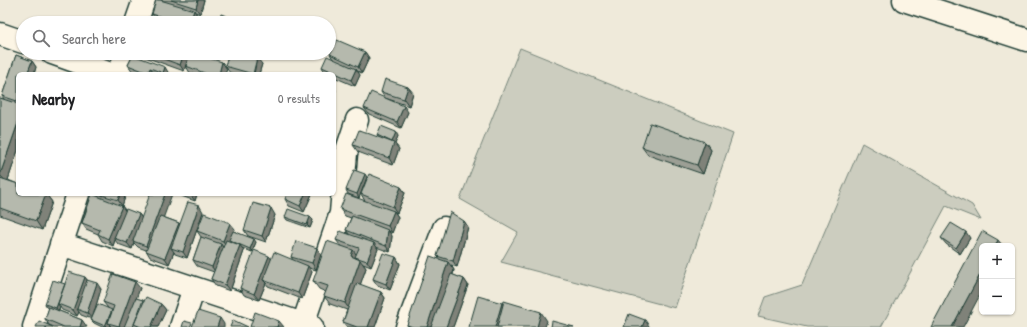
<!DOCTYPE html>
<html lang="en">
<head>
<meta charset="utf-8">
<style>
  body { margin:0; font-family:"Patrick Hand",sans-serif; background:#f2f2f2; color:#202124 }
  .controls { position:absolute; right:12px; bottom:12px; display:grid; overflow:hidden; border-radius:6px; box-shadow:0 1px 3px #0004 }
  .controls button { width:36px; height:36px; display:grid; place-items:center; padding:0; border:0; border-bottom:1px solid #e0e0e0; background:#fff; color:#202124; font:20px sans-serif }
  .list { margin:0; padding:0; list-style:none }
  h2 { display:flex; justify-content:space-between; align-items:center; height:52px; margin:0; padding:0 16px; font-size:17px }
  h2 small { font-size:13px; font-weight:400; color:#757577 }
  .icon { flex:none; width:22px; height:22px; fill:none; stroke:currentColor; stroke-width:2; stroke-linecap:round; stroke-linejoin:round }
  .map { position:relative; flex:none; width:1027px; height:327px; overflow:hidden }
  .search { position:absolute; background:#fff; box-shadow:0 1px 3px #0004; left:16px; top:16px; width:320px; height:44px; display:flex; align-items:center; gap:10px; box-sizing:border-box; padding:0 14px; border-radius:22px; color:#757577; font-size:15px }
  .panel { position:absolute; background:#fff; box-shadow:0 1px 3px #0004; left:16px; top:72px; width:320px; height:124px; border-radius:6px }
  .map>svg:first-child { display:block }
</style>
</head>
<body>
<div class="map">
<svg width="1027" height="327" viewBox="0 0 1027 327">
  <rect width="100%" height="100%" fill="#efeada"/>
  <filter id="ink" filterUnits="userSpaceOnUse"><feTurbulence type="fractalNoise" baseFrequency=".025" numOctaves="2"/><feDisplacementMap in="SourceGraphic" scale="8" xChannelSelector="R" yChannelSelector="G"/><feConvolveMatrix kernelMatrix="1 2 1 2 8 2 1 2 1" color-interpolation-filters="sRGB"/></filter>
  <g filter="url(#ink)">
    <path fill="#cccdbf" stroke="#76857a" d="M520,48L733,134L675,308L501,262L518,232L460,199Z
      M862,143L972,205L981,220L946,206L881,327H807L758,316L765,297L802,285Z"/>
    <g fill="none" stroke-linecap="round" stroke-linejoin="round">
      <defs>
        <path id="minor" d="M904,0L1027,40
          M136,23L144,0
          M0,34L23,42
          M52,53L111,74
          M119,74L126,53
          M61,244L312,327
          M303,324L341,213L346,153L357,120
          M34,327L78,194
          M181,327L194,288
          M407,327L444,228"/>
      </defs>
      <use href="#minor" stroke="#1f3d34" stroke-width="25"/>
      <use href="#minor" stroke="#fcf5e5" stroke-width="22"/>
    </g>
    <path fill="#9c9f95" stroke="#1f3d34" d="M156,0H204L200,14L195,12L198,17L196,23H165L156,20L152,14Z
      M365,52L369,58L362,73L357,71L360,75L355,86L334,77V74H326L322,67L333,59L330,54Z
      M143,53H188L189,55L184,71L145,57Z
      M229,53H250L249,56L262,64L259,74H235L230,73L225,66Z
      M16,55L32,61L36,67L34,74H18V150L8,180L18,184V194H46L52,202L42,230L0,215V98L4,99L2,96Z
      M133,55L169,74H139L133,72L128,65Z
      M222,62L227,69L225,73L229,74H194L190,73L186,66Z
      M408,87L413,93L409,106L385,98L381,92Z
      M364,108L408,112L401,128L369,114Z
      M377,135L398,136L395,144L399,149L393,165L358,152L353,145L378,137Z
      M705,142L711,150L703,174L648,155L642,147Z
      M367,177L359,198L348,194L346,190Z
      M401,187L405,193L397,213L395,212L398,217L392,233L389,231L392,236L390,252L376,247L378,249L371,267L363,264L366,268L360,285L381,292L385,298L375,327H347L343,322L347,310L330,304L324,296L326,292L319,289L313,281L340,245L336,240L349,234L346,230L351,218L345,216L340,209L365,201L361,194Z
      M89,194H126L122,206L125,210L139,214L142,218L163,217L179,223L180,224L203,212L187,258L175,254L174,252L169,264L150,257L146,250L138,247L134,243L132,249L118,244L115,240L113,246L102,241L98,234L86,229L82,223L91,196Z
      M176,194H197L195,201Z
      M312,194L304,212L289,206L285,199Z
      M275,215L266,242L248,236L244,230Z
      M285,217L313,220L310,228L287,220Z
      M464,221L468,227L457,267L451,265L454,270L453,275L464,279L468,285L453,327H408L407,325L439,258L437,256Z
      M235,229L234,231L256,242L252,252L242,248L244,251L230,291L216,286L211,279L214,272L197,266L193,260L201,237L197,231Z
      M941,238H970L960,254L946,244Z
      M321,254L316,270L309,268L312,272L302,299L268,286L266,283L259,300L244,295L240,288L269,256L271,259L293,260L291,257Z
      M396,257L400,264L390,290L377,285L373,279Z
      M85,277L87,280L101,289L92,319L81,315L79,312L77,316L62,310L60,307L59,311L82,320L86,327H54L49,325L45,319L49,308L47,307L45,304L65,284Z
      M140,288L136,298L144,301L161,304L166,310L158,327H111L110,325L109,327H102L94,323L91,320L108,308L103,302Z"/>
    <path fill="#7f8279" stroke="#1f3d34" d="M198,0H204L200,14L196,8Z
      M194,10L198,17L196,23H190Z
      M365,52L369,58L362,73L358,67Z
      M184,53H188L189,55L184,71L180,65Z
      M247,53H250L249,57L246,54Z
      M257,58L262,64L259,74H254Z
      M32,61L36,67L34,74H27Z
      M222,62L227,69L225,74H219Z
      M165,67L169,74H164L163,73Z
      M150,68L155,74H149L148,73Z
      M356,69L360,75L355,86L351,80Z
      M408,87L413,93L409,106L404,99Z
      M334,88L336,90L334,96Z
      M404,106L408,112L401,128L397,122Z
      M18,123V150L7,183L0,175Z
      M396,132L398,136L395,144L399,149L393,165L389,158L392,142Z
      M705,142L711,150L703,174L697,165Z
      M365,174L367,177L359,198L357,194Z
      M401,187L405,193L397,213L393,207Z
      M46,194L52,202L42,230L36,221Z
      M120,194H126L122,206L118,200Z
      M165,194H172L151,252L146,246Z
      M190,194H197L195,201Z
      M305,194H312L304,212L300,206Z
      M199,205L203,212L187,258L183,252Z
      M122,206L126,212L114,238L115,240L113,246L108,239Z
      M271,208L275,215L266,242L262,236Z
      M394,211L398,217L392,233L388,226Z
      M139,214L143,220L133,241L134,243L132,249L127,243Z
      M310,217L313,220L310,228L307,225Z
      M464,221L468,227L457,267L453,261Z
      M179,223L183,229L171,248L174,252L169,264L165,258Z
      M230,223L235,229L228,248L223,241Z
      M388,230L392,236L390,252L386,246Z
      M966,232L970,238L960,254L956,248Z
      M254,239L256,242L252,252L250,249Z
      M998,240L1003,246H995Z
      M374,243L378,249L371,267L367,261Z
      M221,244L225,251L216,273L212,267Z
      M240,245L244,251L230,291L225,285Z
      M317,248L321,254L316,270L312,263Z
      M353,250L359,258L355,257L358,261L351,256Z
      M269,256L274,262L263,280L266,283L259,300L254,294Z
      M396,257L400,264L390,290L386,284Z
      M360,260L366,268L351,312L345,303Z
      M448,262L454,270L435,327H427Z
      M308,266L312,272L302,299L298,293Z
      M982,271V291L963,327H952Z
      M85,277L89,283L77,309L79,312L77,316L73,310Z
      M464,279L468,285L453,327H446Z
      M135,282L140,288L126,327H120L119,326Z
      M97,283L101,289L92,319L87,313Z
      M65,284L58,304L60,307L58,311L56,308Z
      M381,292L385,298L375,327H368Z
      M502,303L507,309L501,327H495Z
      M161,304L166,310L158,327H151Z
      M112,310L108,323L110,325L109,327H106L105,326Z
      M541,312L547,321L545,327H537Z
      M220,318L224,324V327H217Z
      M82,320L87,327H80Z
      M645,320L649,326V327H642Z
      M279,321L284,327H277Z"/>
    <path fill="#b5b9ad" stroke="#1f3d34" d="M156,0H160L194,10L190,23H182L152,14Z
      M171,0H198L196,8Z
      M221,14L239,21L240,23H218Z
      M148,17L163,23H145Z
      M337,40L365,52L358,67L330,54Z
      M148,53H184L180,65Z
      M190,53H193L222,62L219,74H207L186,66Z
      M229,53H239L257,58L253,74L225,66Z
      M16,55L32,61L27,74H18V98L17,101L2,96Z
      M133,55L165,67L163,73L150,68L148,73L128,65Z
      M327,56L356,69L351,80L322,67Z
      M151,71L160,74H150Z
      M385,79L408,87L404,99L381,92Z
      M371,92L404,106L397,122L364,108Z
      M0,98L18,104V123L0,175Z
      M650,123L705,142L697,165L642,147Z
      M381,126L396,132L392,142L377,135Z
      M359,130L394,143L389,158L353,145Z
      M354,170L365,174L357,194L346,190Z
      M369,174L401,187L393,207L361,194Z
      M0,178L18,184V194H46L36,221L0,208Z
      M92,194L122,206L108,239L98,234L100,230L82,223Z
      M98,194H120L118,200Z
      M150,194H165L146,246L133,241Z
      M287,194H305L300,206L285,199Z
      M346,194L394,211L388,226L340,209Z
      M188,202L199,205L183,252L171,248Z
      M253,203L271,208L262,236L244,230Z
      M126,209L139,214L127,243L114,238Z
      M288,209L310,217L307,225L285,217Z
      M450,212L464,221L453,261L437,256Z
      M204,213L230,223L223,241L197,231Z
      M160,216L179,223L165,258L146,251Z
      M352,216L388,230L386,246L346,230Z
      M951,223L966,232L956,248L941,238Z
      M233,231L254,239L250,249L229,240Z
      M340,231L374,243L367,261L355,257L359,248L336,240Z
      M982,231L998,240L995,246H982V271L952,327H931Z
      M201,237L221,244L212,267L193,260Z
      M226,240L240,245L225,285L211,279Z
      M296,241L317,248L312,263L291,257Z
      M327,241L353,250L351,256L360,260L345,303L324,296L328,286L313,281Z
      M254,250L269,256L254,294L240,288Z
      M274,252L308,266L298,293L263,280Z
      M383,253L396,257L386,284L373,279Z
      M430,256L448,262L427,327H413L407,325Z
      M69,272L85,277L73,310L58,304Z
      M113,274L135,282L119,326L108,323L114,306L103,302Z
      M451,274L464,279L446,327H431Z
      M53,280L65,284L56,308L45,304Z
      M87,280L97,283L87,313L77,309Z
      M357,283L381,292L368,327H357L343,322Z
      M478,296L502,303L495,327H469Z
      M146,297L161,304L151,327H141L134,324Z
      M136,298L143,300L133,327H124Z
      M504,301L541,312L537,327H497Z
      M98,304L112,310L105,326L91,320Z
      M49,307L82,320L80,327H64L45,319Z
      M198,311L220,318L217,327H192Z
      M255,312L279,321L277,327H250Z
      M629,314L645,320L642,327H624Z
      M233,320L248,327H230Z
      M39,321L53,327H36Z
      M184,321L192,323L190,327H182Z
      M552,321L574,327H551Z"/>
  </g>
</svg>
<div class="controls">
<button>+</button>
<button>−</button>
</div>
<div class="search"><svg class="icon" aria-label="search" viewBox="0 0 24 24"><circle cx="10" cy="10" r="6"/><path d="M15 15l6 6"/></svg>Search here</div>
<section class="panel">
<h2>Nearby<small>0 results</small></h2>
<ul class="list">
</ul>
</section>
</div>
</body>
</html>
